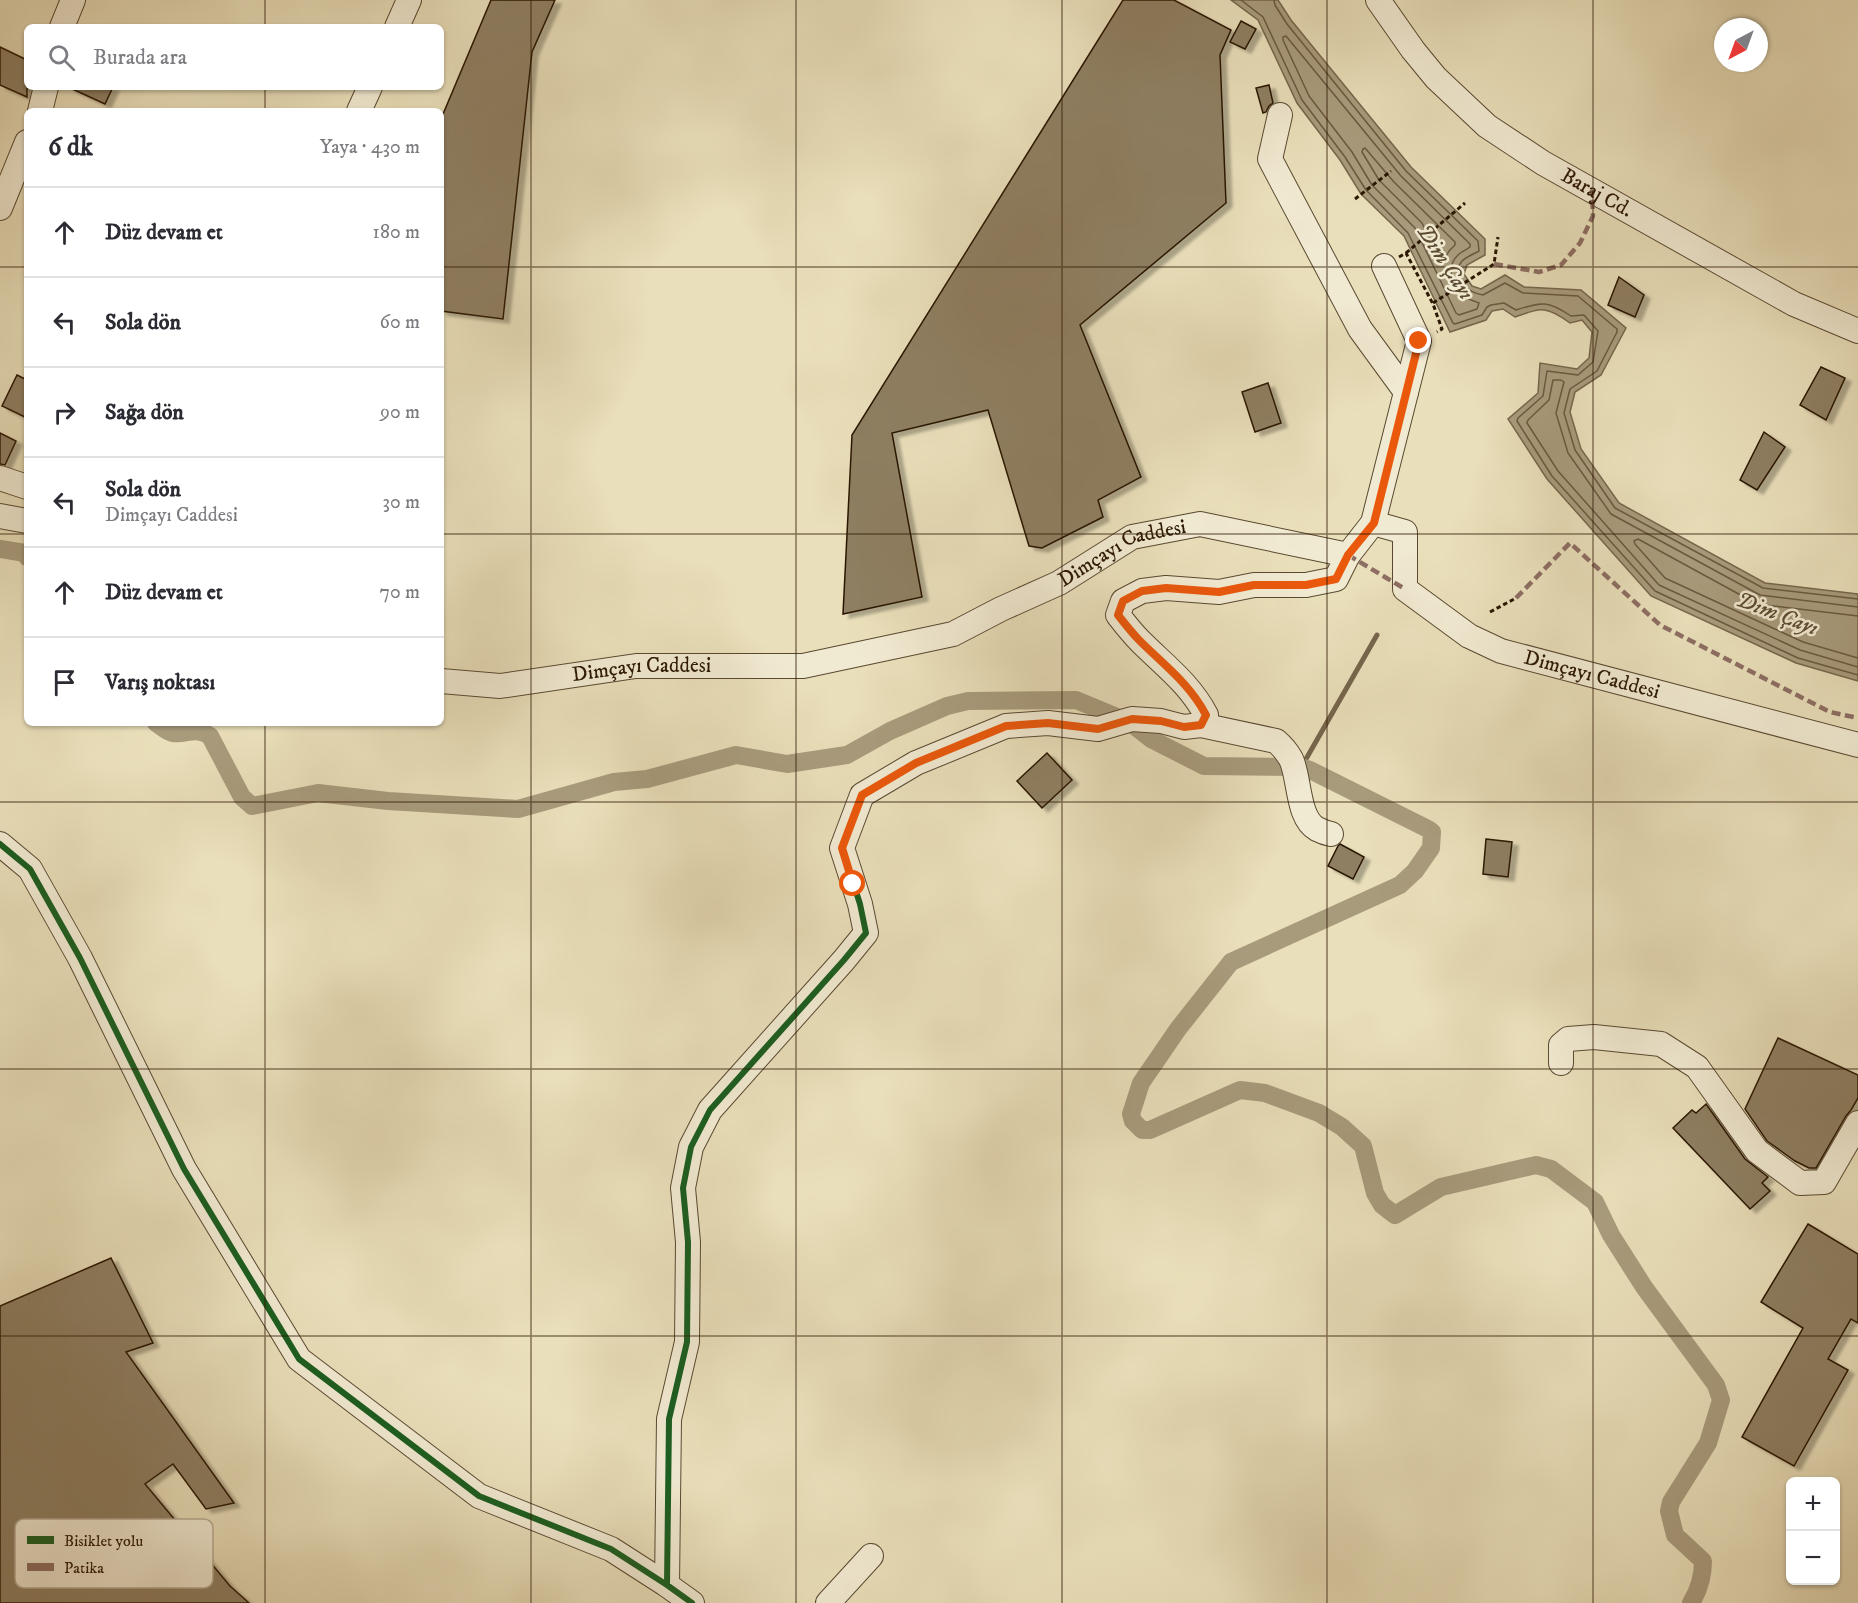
<!DOCTYPE html>
<html lang="tr">
<head>
<meta charset="utf-8">
<style>
  body { margin:0; font-family:"IM FELL DW Pica",serif; background:#f7f7f7; color:#2b2b33 }
  .controls { position:absolute; right:18px; bottom:18px; display:grid; overflow:hidden; border-radius:9px; box-shadow:0 2px 4px #0004 }
  .controls button { width:54px; height:54px; display:grid; place-items:center; padding:0; border:0; border-bottom:2px solid #e1e1e2; background:#fff; color:#2b2b33; font:30px sans-serif }
  .compass { position:absolute; left:1714px; top:18px; width:54px; height:54px; border-radius:50%; background:#fff; box-shadow:0 2px 4px #0004; rotate:221deg }
  .stop { position:absolute; width:18px; height:18px; margin:-14px; border:4px solid #ea580c; border-radius:50%; background:#fff }
  .stop.end { background:#ea580c; border-color:#fff; box-shadow:0 2px 6px #0008 }
  .list { margin:0; padding:0; list-style:none }
  h2 { display:flex; justify-content:space-between; align-items:center; height:78px; margin:0; padding:0 24px; font-size:26px }
  h2 small { font-size:20px; font-weight:400; color:#7c7c81 }
  .list li { display:grid; grid-template-columns:39px 1fr auto; gap:18px; align-items:center; box-sizing:border-box; height:90px; padding:0 24px; border-top:2px solid #e1e1e2 }
  .list b { display:block; font-size:22px; white-space:nowrap }
  .list p { margin:0; font-size:20px; white-space:nowrap; color:#7c7c81 }
  .list em { font-size:20px; font-style:normal; color:#7c7c81 }
  .icon { flex:none; width:33px; height:33px; fill:none; stroke:currentColor; stroke-width:2; stroke-linecap:round; stroke-linejoin:round }
  .map { position:relative; flex:none; width:1858px; height:1603px; overflow:hidden }
  .search { position:absolute; background:#fff; box-shadow:0 2px 4px #0004; left:24px; top:24px; width:420px; height:66px; display:flex; align-items:center; gap:15px; box-sizing:border-box; padding:0 21px; border-radius:9px; color:#7c7c81; font-size:22px }
  .panel { position:absolute; background:#fff; box-shadow:0 2px 4px #0004; left:24px; top:108px; width:420px; height:618px; border-radius:9px }
  .map>svg:first-child { display:block }
</style>
</head>
<body>
<div class="map">
<svg width="1858" height="1603" viewBox="0 0 1858 1603">
  <defs>
    <filter id="shadow"><feDropShadow dx="6" dy="4" stdDeviation="1.5" flood-color="#0004"/></filter>
  </defs>
  <rect width="100%" height="100%" fill="#e9dfba"/>
  <filter id="stains"><feTurbulence type="fractalNoise" baseFrequency=".00333" numOctaves="4"/><feColorMatrix values="0 0 0 0 .2 0 0 0 0 .09 0 0 0 0 .02 0 0 0 .5 -.17"/></filter>
  <radialGradient id="worn" r=".72"><stop offset=".6" stop-color="#630" stop-opacity="0"/><stop offset="1" stop-color="#630" stop-opacity=".3"/></radialGradient>
  <path fill="#a89b7c" stroke="#76664c" stroke-width="1.5" d="M1231,0H1278L1291,20L1411,167L1485,239V255L1467,265L1464,274L1472,286L1481,289L1505,275L1524,287L1581,290L1626,328L1601,375L1575,392L1570,412L1581,449L1619,503L1765,583L1858,594V681L1796,663L1651,596L1547,479L1508,419L1538,393L1540,363L1577,369L1589,358L1592,332L1582,320L1570,323C1546,305 1541,308 1515,317L1503,309L1492,311L1486,320L1450,332L1404,236L1361,194L1340,160L1297,103L1258,20Z"/>
  <g fill="none" stroke-linecap="round" stroke-linejoin="round">
    <path stroke="#6a5940" stroke-width="1.5" d="M1241,0L1263,17L1302,100L1345,157L1366,190L1408,233L1453,323L1455,324L1482,315L1487,307L1491,305L1504,303L1516,310C1542,302 1547,300 1571,316L1584,315L1598,331L1593,362L1578,375L1547,371L1543,396L1518,418L1517,421L1552,476L1655,591L1798,658L1858,675
      M1274,0L1275,5L1287,24L1406,171L1478,241L1479,251C1474,254 1466,257 1462,261C1450,276 1468,293 1483,295L1505,283L1523,293L1578,296L1617,329V332L1597,371L1570,389L1564,413L1575,450L1615,508L1763,588L1858,599
      M1286,36L1401,176L1470,244V247C1466,250 1461,252 1458,255C1445,267 1452,289 1465,297C1469,300 1475,301 1479,303L1477,309L1459,315L1456,313L1415,228L1372,185L1352,152L1309,96L1283,40V37Z
      M1365,148L1394,182L1455,242V245L1449,251L1444,260L1440,259L1422,223L1379,180L1362,152L1363,149Z
      M1858,607L1760,595L1611,514L1568,453L1556,413L1564,382L1561,380H1553L1549,400L1528,420L1527,423L1558,471L1659,585L1800,650L1858,667
      M1858,616L1757,604L1638,539L1634,541L1635,544L1665,578L1803,642L1858,658"/>
    <path stroke="#76664c" stroke-width="5" d="M1302,766L1377,635"/>
    <path stroke="#a89b7c" stroke-width="18" d="M0,549L25,553L27,557
      M156,723C161,726 167,732 173,733C187,735 195,726 210,736L242,797L252,806L318,793L388,801L518,809L614,782L647,779L736,755L787,764L847,755L890,731L947,706L968,701L1076,700L1122,719
      M1132,724L1151,739L1204,766L1301,767L1310,770L1428,829L1432,832L1431,848L1415,871L1400,885L1231,962L1178,1029L1141,1083L1131,1114L1133,1121L1142,1130H1150L1240,1090L1265,1093L1319,1113L1342,1127L1363,1146L1375,1193L1382,1205L1395,1215L1441,1187L1536,1165L1551,1169L1595,1202L1611,1235L1644,1287L1716,1385L1721,1400L1708,1443L1671,1502L1669,1511L1675,1535L1703,1561C1703,1577 1699,1590 1691,1603"/>
  </g>
  <path fill="#8e7f62" stroke="#2b1703" stroke-width="1.5" filter="url(#shadow)" d="M491,0H555L532,52L503,319L441,311V119Z
    M1123,0H1174L1231,30L1220,55L1226,203L1080,325L1141,477L1098,500L1103,517L1042,548L1029,546L988,410L892,433L922,597L843,614L852,435Z
    M1241,21L1256,29L1245,49L1230,42Z
    M0,47L27,60V97L0,85Z
    M1269,85L1273,103L1269,106L1266,112L1263,113L1256,88Z
    M68,87H113L105,104Z
    M1619,277L1644,295L1635,317L1608,305Z
    M1821,367L1845,378L1826,420L1800,405Z
    M17,375L27,380V418L2,406Z
    M1268,383L1281,423L1255,432L1242,392Z
    M1764,432L1785,447L1757,490L1740,480Z
    M0,433L16,441L5,465L0,464Z
    M1047,753L1072,780L1042,808L1017,781Z
    M1486,839L1512,842L1508,877L1483,874Z
    M1340,844L1364,857L1353,879L1328,866L1338,846Z
    M1778,1038L1858,1075V1098L1851,1110L1846,1116L1816,1168H1809L1795,1161L1767,1141L1745,1109Z
    M1706,1104L1745,1159L1768,1177L1762,1183L1770,1191L1750,1209L1673,1128L1692,1110L1696,1113Z
    M1808,1224L1858,1254V1323L1851,1319L1828,1359L1848,1370L1794,1466L1742,1437L1803,1328L1761,1302Z
    M111,1258L153,1343L126,1352L234,1503L206,1509L173,1464L145,1484L230,1586L249,1603H0V1306Z"/>
  <g fill="none" stroke-linecap="round" stroke-linejoin="round">
    <defs>
      <g id="minor">
        <path id="s1" d="M1378,0L1413,50L1436,78L1487,126L1543,163L1794,304L1858,331"/>
        <path d="M62,27L73,0"/>
        <path d="M397,27L409,0"/>
        <path d="M40,111L46,87"/>
        <path d="M359,111L370,87"/>
        <path d="M1280,115L1270,159L1360,329L1406,392"/>
        <path d="M0,208L27,142"/>
        <path d="M0,478L27,487"/>
        <path d="M0,516L27,521"/>
        <path d="M1373,523L1419,341L1384,266"/>
        <path id="s2" d="M441,681L500,686L636,666H803L953,634L1001,609L1059,583L1132,537L1200,524L1348,555L1373,523L1405,532V589L1469,636L1501,651L1858,745"/>
        <path d="M1201,725L1276,741C1282,746 1287,752 1291,759C1300,778 1297,818 1317,829C1321,831 1326,833 1331,834"/>
        <path d="M0,844L30,869L80,958L184,1169L299,1359L479,1496L611,1549L667,1585L692,1603"/>
        <path d="M1561,1063V1045L1568,1039L1594,1037L1661,1044L1697,1067L1757,1151L1800,1183L1824,1182L1858,1123"/>
        <path d="M667,1585L669,1419L687,1342L688,1242L683,1188L691,1147L710,1110L844,960L866,933L860,904L842,848L862,795L916,763L1006,726L1048,723L1098,729L1132,719L1161,721L1184,727L1201,725L1206,715C1190,684 1164,665 1140,641C1132,633 1125,624 1118,615L1123,601L1142,591L1166,588L1219,592L1254,585H1306L1336,579L1348,555"/>
        <path d="M828,1603L871,1556"/>
      </g>
    </defs>
    <use href="#minor" stroke="#5a4931" stroke-width="26"/>
    <path stroke="#2b1703" stroke-width="3" stroke-dasharray="4.5 3" stroke-linecap="butt" d="M1355,199L1391,171
      M1406,253L1465,203
      M1399,257L1406,253L1433,304L1442,329L1437,332
      M1433,303L1494,264L1498,237
      M1490,612L1516,598"/>
    <use href="#minor" stroke="#f1ead2" stroke-width="24"/>
    <path stroke="#8d6e63" stroke-width="4.5" stroke-dasharray="9 4.5" stroke-linecap="butt" d="M1494,264L1539,272L1561,265L1580,243L1593,216L1592,190
      M1348,555L1405,589
      M1516,598L1570,543L1660,625L1830,712L1858,718"/>
    <defs>
      <path id="cycleway" d="M0,844L30,869L80,958L184,1169L299,1359L479,1496L611,1549L667,1585L692,1603
        M667,1585L669,1419L687,1342L688,1242L683,1188L691,1147L710,1110L844,960L866,933L860,904L842,848L862,795L916,763L1006,726L1048,723L1098,729L1132,719L1161,721L1184,727L1201,725L1206,715C1190,684 1164,665 1140,641C1132,633 1125,624 1118,615L1123,601L1142,591L1166,588L1219,592L1254,585H1306L1336,579L1348,555"/>
    </defs>
    <use href="#cycleway" stroke="#f1ead2" stroke-width="10"/>
    <use href="#cycleway" stroke="#1b5e20" stroke-width="6"/>
  </g>
  <g fill="none" stroke-linecap="round" stroke-linejoin="round">
    <path stroke="#ea580c" stroke-width="8" d="M853,884L842,848L862,795L916,763L1006,726L1048,723L1098,729L1132,719L1161,721L1184,727L1201,725L1206,715C1190,684 1164,665 1140,641C1132,633 1125,624 1118,615L1123,601L1142,591L1166,588L1219,592L1254,585H1306L1336,579L1348,555L1374,523L1419,341"/>
  </g>
  <path fill="none" stroke="#2b1703" stroke-width="1.5" stroke-opacity="0.55" d="M265,0V27M531,0V1603M796,0V1603M1062,0V1603M1327,0V1603M1593,0V1603M265,87V111M0,267H27M441,267H1858M0,534H27M441,534H1858M265,723V1603M0,802H1858M0,1069H1858M0,1336H1858"/>
  <g text-anchor="middle" dominant-baseline="central" stroke-width="5" stroke-linejoin="round" paint-order="stroke">
    <g font-size="21" fill="#2b1703" stroke="#f1ead2">
      <text stroke="none"><textPath href="#s1" startOffset="296">Baraj Cd.</textPath></text>
      <text stroke="none"><textPath href="#s2" startOffset="706">Dimçayı Caddesi</textPath></text>
      <text stroke="none"><textPath href="#s2" startOffset="202">Dimçayı Caddesi</textPath></text>
      <text stroke="none"><textPath href="#s2" startOffset="1281">Dimçayı Caddesi</textPath></text>
    </g>
    <g font-size="22" font-style="italic" fill="#5d4c33" stroke="#f1ead2">
      <text transform="translate(1445 262) rotate(57)">Dim Çayı</text>
      <text transform="translate(1777 614) rotate(21)">Dim Çayı</text>
    </g>
  </g>
  <rect x="15" y="1519" width="198" height="69" rx="9" fill="#f1ead2" stroke="#b6ab94" stroke-width="1.5"/>
  <rect x="27" y="1536" width="27" height="8" fill="#1b5e20"/>
  <rect x="27" y="1563" width="27" height="8" fill="#8d6e63"/>
  <g font-size="16" fill="#2b1703">
    <text x="64" y="1546">Bisiklet yolu</text>
    <text x="64" y="1573">Patika</text>
  </g>
  <rect width="100%" height="100%" filter="url(#stains)"/>
  <rect width="100%" height="100%" fill="url(#worn)"/>
</svg>
<div class="controls">
<button>+</button>
<button>−</button>
</div>
<svg class="compass" viewBox="-18 -18 36 36"><path d="M0-13l5 13h-10z" fill="#e53935"/><path d="M0 13l5-13h-10z" fill="#7c7c81"/></svg>
<div class="stop" style="left:853px;top:884px"></div>
<div class="stop end" style="left:1419px;top:341px"></div>
<div class="search"><svg class="icon" aria-label="search" viewBox="0 0 24 24"><circle cx="10" cy="10" r="6"/><path d="M15 15l6 6"/></svg>Burada ara</div>
<section class="panel">
<h2>6 dk<small>Yaya · 430 m</small></h2>
<ul class="list">
<li><svg class="icon" aria-label="ahead" viewBox="0 0 24 24"><path d="M12 20V5M6 11l6-6 6 6"/></svg><div><b>Düz devam et</b></div><em>180 m</em></li>
<li><svg class="icon" aria-label="left" viewBox="0 0 24 24"><path d="M17 20v-9H6M10 6l-5 5 5 5"/></svg><div><b>Sola dön</b></div><em>60 m</em></li>
<li><svg class="icon" aria-label="right" viewBox="0 0 24 24"><path d="M7 20v-9h11M14 6l5 5-5 5"/></svg><div><b>Sağa dön</b></div><em>90 m</em></li>
<li><svg class="icon" aria-label="left" viewBox="0 0 24 24"><path d="M17 20v-9H6M10 6l-5 5 5 5"/></svg><div><b>Sola dön</b><p>Dimçayı Caddesi</p></div><em>30 m</em></li>
<li><svg class="icon" aria-label="ahead" viewBox="0 0 24 24"><path d="M12 20V5M6 11l6-6 6 6"/></svg><div><b>Düz devam et</b></div><em>70 m</em></li>
<li><svg class="icon" aria-label="arrive" viewBox="0 0 24 24"><path d="M6 21V4h12l-3 4 3 4H6"/></svg><div><b>Varış noktası</b></div></li>
</ul>
</section>
</div>
</body>
</html>
